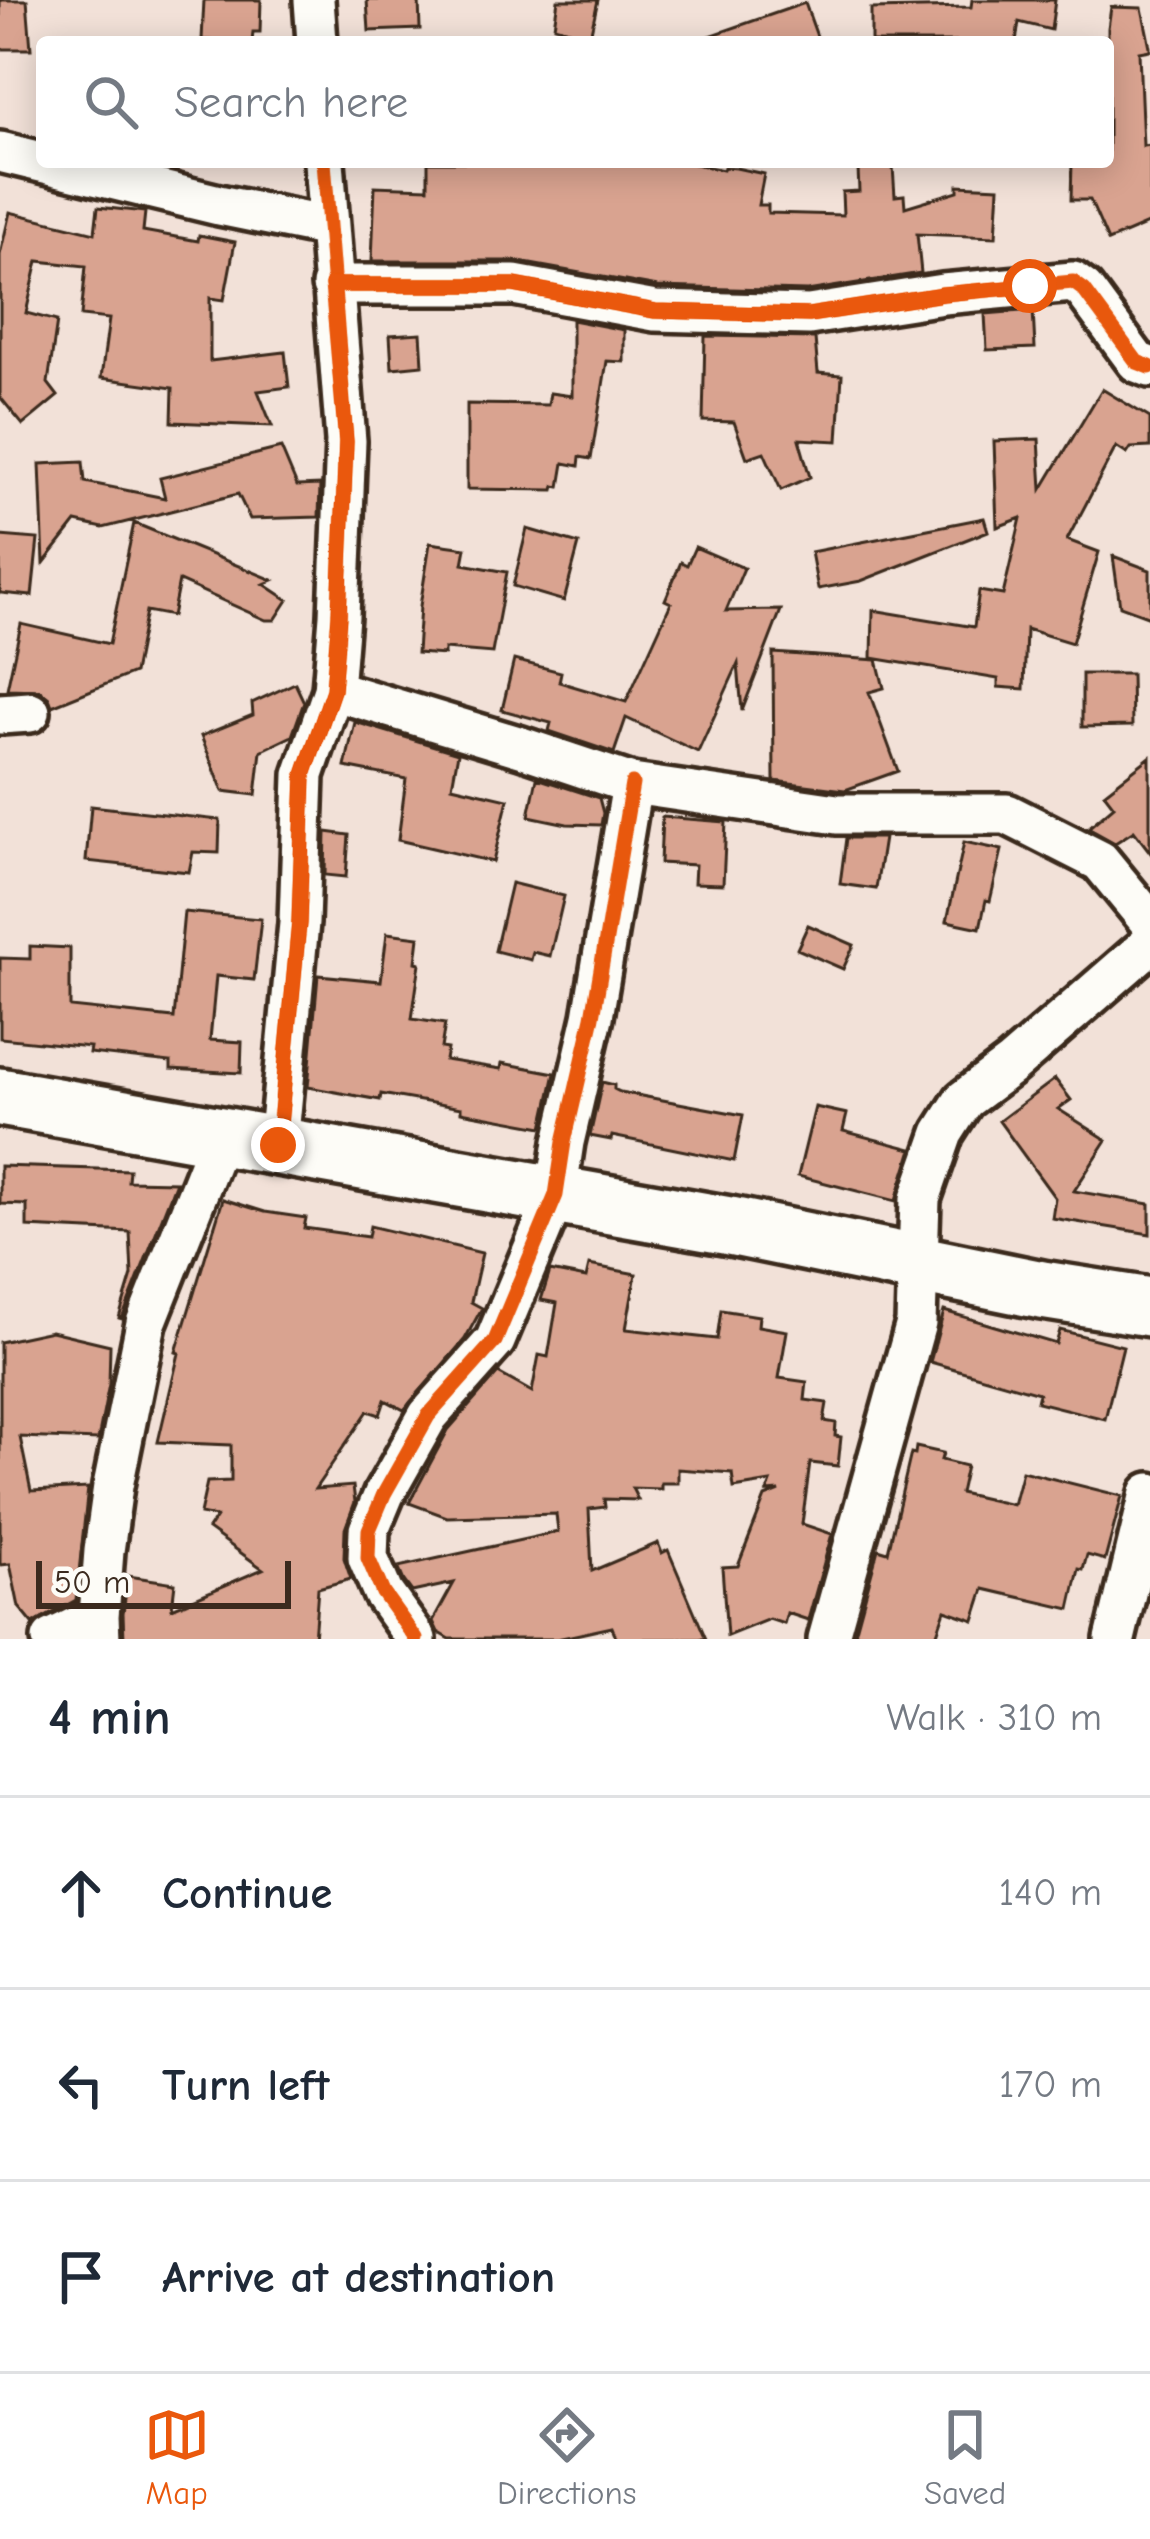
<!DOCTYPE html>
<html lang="en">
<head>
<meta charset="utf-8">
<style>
  body { margin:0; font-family:"Comic Neue",sans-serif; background:#f2f2f3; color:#1f2937 }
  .scale { position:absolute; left:36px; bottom:30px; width:255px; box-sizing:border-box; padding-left:12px; border:6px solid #3b2a1e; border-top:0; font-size:33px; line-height:42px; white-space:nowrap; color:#3b2a1e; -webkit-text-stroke:9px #fdfcf7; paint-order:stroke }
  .stop { position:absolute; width:36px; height:36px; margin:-27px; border:9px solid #ea580c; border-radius:50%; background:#fff }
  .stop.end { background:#ea580c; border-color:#fff; box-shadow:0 3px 12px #0008 }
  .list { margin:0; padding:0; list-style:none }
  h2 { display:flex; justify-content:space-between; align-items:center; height:156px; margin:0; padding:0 48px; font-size:51px }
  h2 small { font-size:39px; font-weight:400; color:#747a83 }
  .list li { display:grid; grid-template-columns:78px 1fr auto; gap:36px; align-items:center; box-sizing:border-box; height:192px; padding:0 48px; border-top:3px solid #e0e1e3 }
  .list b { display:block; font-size:45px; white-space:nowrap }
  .list em { font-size:39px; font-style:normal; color:#747a83 }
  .icon { flex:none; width:66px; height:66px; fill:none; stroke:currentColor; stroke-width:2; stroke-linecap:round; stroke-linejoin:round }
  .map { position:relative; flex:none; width:1150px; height:1639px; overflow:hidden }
  .search { position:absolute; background:#fff; box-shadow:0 6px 30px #0003; left:36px; right:36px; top:36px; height:132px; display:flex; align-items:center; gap:30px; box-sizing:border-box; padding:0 42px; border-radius:12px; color:#747a83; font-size:45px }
  .sheet { height:732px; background:#fff }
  nav { display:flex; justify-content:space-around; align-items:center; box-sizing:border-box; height:168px; border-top:3px solid #e0e1e3; background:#fff; font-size:33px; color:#747a83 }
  nav a { display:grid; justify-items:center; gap:6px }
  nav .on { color:#ea580c }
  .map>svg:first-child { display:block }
</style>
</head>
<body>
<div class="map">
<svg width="1150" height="1639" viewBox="0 0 1150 1639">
  <rect width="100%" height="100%" fill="#f2e1d8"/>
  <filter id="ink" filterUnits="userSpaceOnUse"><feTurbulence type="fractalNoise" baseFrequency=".00833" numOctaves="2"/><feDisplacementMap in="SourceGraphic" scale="24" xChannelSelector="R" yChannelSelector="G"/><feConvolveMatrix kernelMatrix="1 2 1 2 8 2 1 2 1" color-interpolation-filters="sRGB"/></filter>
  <g filter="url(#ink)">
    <path fill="#d9a390" stroke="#3b2a1e" stroke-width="3" d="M0,0H27L31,49H0Z
      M204,0H261L260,32H253L252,42L202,40Z
      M367,0H419L420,29L369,31Z
      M558,0H598L590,36L554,26Z
      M972,0H1055L1051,30L1019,22L1016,42H871V9L971,7Z
      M805,3L819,42H704V38Z
      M1111,7L1142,8L1150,47V50L1139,52L1143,146L1150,145V223L1108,241L1090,200H1071L1072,162H1108V28Z
      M428,162H685L723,170L724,167L736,168L764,174L758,205H768V213L843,215L842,192L859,191L858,169L893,167L895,196L904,195L905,207L958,191V185L999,187L996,237L917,234L921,273L807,291L658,287L514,261H372L375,186L428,188Z
      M98,207L145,212L143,231L198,241L199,235L235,242L224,300L210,298V361L285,352L289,387L258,391L272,426L172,422L173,388L101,378L109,319L81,316L86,266L38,261L26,313L57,321L48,383L58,396L23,425L0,397V255L10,212L95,233Z
      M1033,310L1035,348L987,350L985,314Z
      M572,320L624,330V362L607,361L591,459L580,457L579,466L564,463L560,487L555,486L554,490L467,489V404L548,405L550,393L572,396Z
      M421,333L423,365L392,368L390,335Z
      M705,336L815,338L818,373L842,375L838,441L799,439L810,477L781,490L764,452L747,458L734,422L703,421Z
      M1102,389L1150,418V447L1131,448L1127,454L1116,447L1067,540L1099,552L1072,643L1026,629L1024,689L998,687V679L872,658L873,610L974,627L979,591L1003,595L1021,518L997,527L994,441L1039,439L1042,489Z
      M281,448L297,486L320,485L319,517L250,519L238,494L103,528L76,522L44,563L40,464L83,462L85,482L165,498L160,478Z
      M984,518L988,531L861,581L818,589L811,552Z
      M134,523L273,580L264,584L288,600L275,620H266L179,581L172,616L146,611L134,673L52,706L49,698L39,690L7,689L21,624L109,644Z
      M527,529L579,544L564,601L513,586Z
      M0,536L38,539L32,596L0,593Z
      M430,543L466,548L463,564L507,572L492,653L444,649V655L417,653L420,606Z
      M695,547L744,568L726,611L781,610L742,711L738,664L698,752L626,718L614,753L549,731L551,723L502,710L514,660L561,672L559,682L626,702L671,603L665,600L681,562L687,565Z
      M1113,556L1150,570V617L1120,606Z
      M773,653L877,660L884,688L869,692L898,771L845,790L774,781Z
      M1082,674H1131L1132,726L1082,727Z
      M295,683L304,702L292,736L261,751L256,795L223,791L201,736L253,715L252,703Z
      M355,722L458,753L452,786L508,799L493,862L398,840L406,779L345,767Z
      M1150,757V852L1134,831L1115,843L1088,828L1114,806L1104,793Z
      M537,778L599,798L603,813L601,825L567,824L529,816Z
      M91,806L220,820L219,853L193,852L189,872L86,861Z
      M662,817L726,822L723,884L694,883L695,865L660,863Z
      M326,832L349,835L346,877L325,875Z
      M846,838H884L876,889L840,884Z
      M964,842L1002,850L990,901L986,900L980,928L947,921Z
      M511,883L564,896L550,956L533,952L531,960L495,951Z
      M184,912L261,919L254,980L216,976L210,1040L242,1042L241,1073L171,1069V1062L89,1053L90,1047L0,1038V958L30,959V946L70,948V1007L174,1018Z
      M808,925L854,945L843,969L797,949Z
      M387,933L419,937L416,962L420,963L412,1019L445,1024L441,1048L447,1049L445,1060L501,1069L502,1063L555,1073L543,1127L461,1112V1108L381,1094L380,1100L308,1087L318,975L381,981Z
      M1055,1079L1071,1100L1058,1109L1107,1140L1074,1191L1150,1204V1234L1052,1218L1055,1198L999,1121Z
      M602,1082L614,1085V1089L620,1092L743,1115L734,1161L612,1136L611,1140L590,1136Z
      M815,1107L847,1114L843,1131L912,1149L896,1201L798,1176Z
      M0,1166L129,1170L128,1181L176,1182L122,1319L119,1318L132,1275L130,1232L27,1227V1205L0,1204Z
      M223,1199L265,1212L306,1218L304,1228L368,1237L370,1226L482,1253L471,1302L482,1308L465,1339L404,1410L385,1400L380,1415L368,1411L315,1489L353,1486L355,1502L345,1529L344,1558L351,1579L318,1588L314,1639H124L123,1613L128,1576L175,1583L172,1608L263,1569L208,1529L216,1517L200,1514L207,1482L231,1481V1445L158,1442L179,1353L176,1352Z
      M589,1265L636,1274L626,1329L717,1339L721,1310L759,1316L758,1326L787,1331L779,1378L807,1382L805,1400L827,1403L824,1421L836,1423L835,1436L841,1437L838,1466L810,1463L802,1524L832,1534L808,1620L787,1613L784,1624L769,1619L727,1636L722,1567L738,1566L765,1497L780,1491L767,1492L771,1482L734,1488L732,1473L678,1469V1483H661V1489L632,1488L638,1500L604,1499L605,1507L589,1509L592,1571L658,1543L662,1553L668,1550L706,1639H617L612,1627L557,1639H450L438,1632L433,1621L454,1583L412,1592L404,1581L398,1567L558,1532L556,1514L447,1517L409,1503L448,1430L498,1373L532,1392L539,1355L548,1357L557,1303L541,1300L550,1271L586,1278Z
      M944,1311L1056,1344L1060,1330L1123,1346L1105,1419L1037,1402L1039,1393L930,1362Z
      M51,1331L110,1345L109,1384L98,1440L20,1437L31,1491L88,1488L76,1600L33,1624L19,1607L10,1564L0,1565V1342Z
      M916,1447L943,1453L941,1460L966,1466L960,1493L1013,1505L1022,1471L1122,1496L1105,1560L1087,1555L1083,1570L1079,1569L1070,1609L984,1589L974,1620L945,1610L935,1639H874L855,1633L878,1549L888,1552L911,1453L915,1454Z"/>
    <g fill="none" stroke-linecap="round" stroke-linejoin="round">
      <defs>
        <path id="street" d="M314,0L317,42
          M0,152L219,205L328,227
          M332,285H514L655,311L809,315L943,294L1073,282L1084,290L1137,362L1150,367
          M333,690L521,747L632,784L837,814H1007L1100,861L1150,922
          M0,714L30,712
          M278,1145L299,923L304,775L333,690L339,616L346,441L324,162
          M52,1639L99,1616
          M100,1639L99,1616L104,1551L113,1486L146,1323L220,1137
          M416,1639L383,1593L368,1558L369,1530L384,1494L428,1416L495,1341L556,1195L564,1142L593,1017L632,784
          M828,1639L916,1323L920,1199L943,1133L964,1100L1011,1065L1150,944
          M1115,1639L1150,1493"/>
        <path id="secondary" d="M0,1097L730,1226L1042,1290L1150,1307"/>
      </defs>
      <use href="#street" stroke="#3b2a1e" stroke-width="48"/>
      <use href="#secondary" stroke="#3b2a1e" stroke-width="66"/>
      <use href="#street" stroke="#fdfcf7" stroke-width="39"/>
      <use href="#secondary" stroke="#fdfcf7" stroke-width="57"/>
      <defs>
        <path id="cycleway" d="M332,285H514L655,311L809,315L943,294L1073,282L1084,290L1137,362L1150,367
          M278,1145L299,923L304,775L333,690L339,616L346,441L324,162
          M416,1639L383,1593L368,1558L369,1530L384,1494L428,1416L495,1341L556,1195L564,1142L593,1017L632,784"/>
      </defs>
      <use href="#cycleway" stroke="#fdfcf7" stroke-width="22"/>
      <use href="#cycleway" stroke="#e8590c" stroke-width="15"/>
    </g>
  </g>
  <g fill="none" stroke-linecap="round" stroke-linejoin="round" filter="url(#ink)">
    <path stroke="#ea580c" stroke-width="15" d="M278,1145L299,923L304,775L333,690L339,616L346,442L332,285H514L655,311L809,315L943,294L1030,286"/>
  </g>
</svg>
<div class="scale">50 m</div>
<div class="stop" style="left:1030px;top:286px"></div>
<div class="stop end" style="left:278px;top:1145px"></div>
<div class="search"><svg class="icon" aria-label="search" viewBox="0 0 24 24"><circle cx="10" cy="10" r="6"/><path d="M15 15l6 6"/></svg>Search here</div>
</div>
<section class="sheet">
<h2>4 min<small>Walk · 310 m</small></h2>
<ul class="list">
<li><svg class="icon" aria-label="ahead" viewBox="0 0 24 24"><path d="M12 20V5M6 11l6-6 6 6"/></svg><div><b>Continue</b></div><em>140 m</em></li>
<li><svg class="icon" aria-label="left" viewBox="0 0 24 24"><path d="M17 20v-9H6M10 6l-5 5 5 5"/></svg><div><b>Turn left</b></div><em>170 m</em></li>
<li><svg class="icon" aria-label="arrive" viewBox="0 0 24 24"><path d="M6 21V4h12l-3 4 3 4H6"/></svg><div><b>Arrive at destination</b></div></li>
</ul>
</section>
<nav>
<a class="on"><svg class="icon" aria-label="map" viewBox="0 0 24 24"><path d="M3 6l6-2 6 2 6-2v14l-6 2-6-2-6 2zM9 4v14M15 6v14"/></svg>Map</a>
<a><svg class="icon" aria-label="directions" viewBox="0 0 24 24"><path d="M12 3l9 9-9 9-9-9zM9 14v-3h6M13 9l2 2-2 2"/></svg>Directions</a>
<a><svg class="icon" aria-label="saved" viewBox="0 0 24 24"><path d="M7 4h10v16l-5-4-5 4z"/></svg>Saved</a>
</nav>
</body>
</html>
